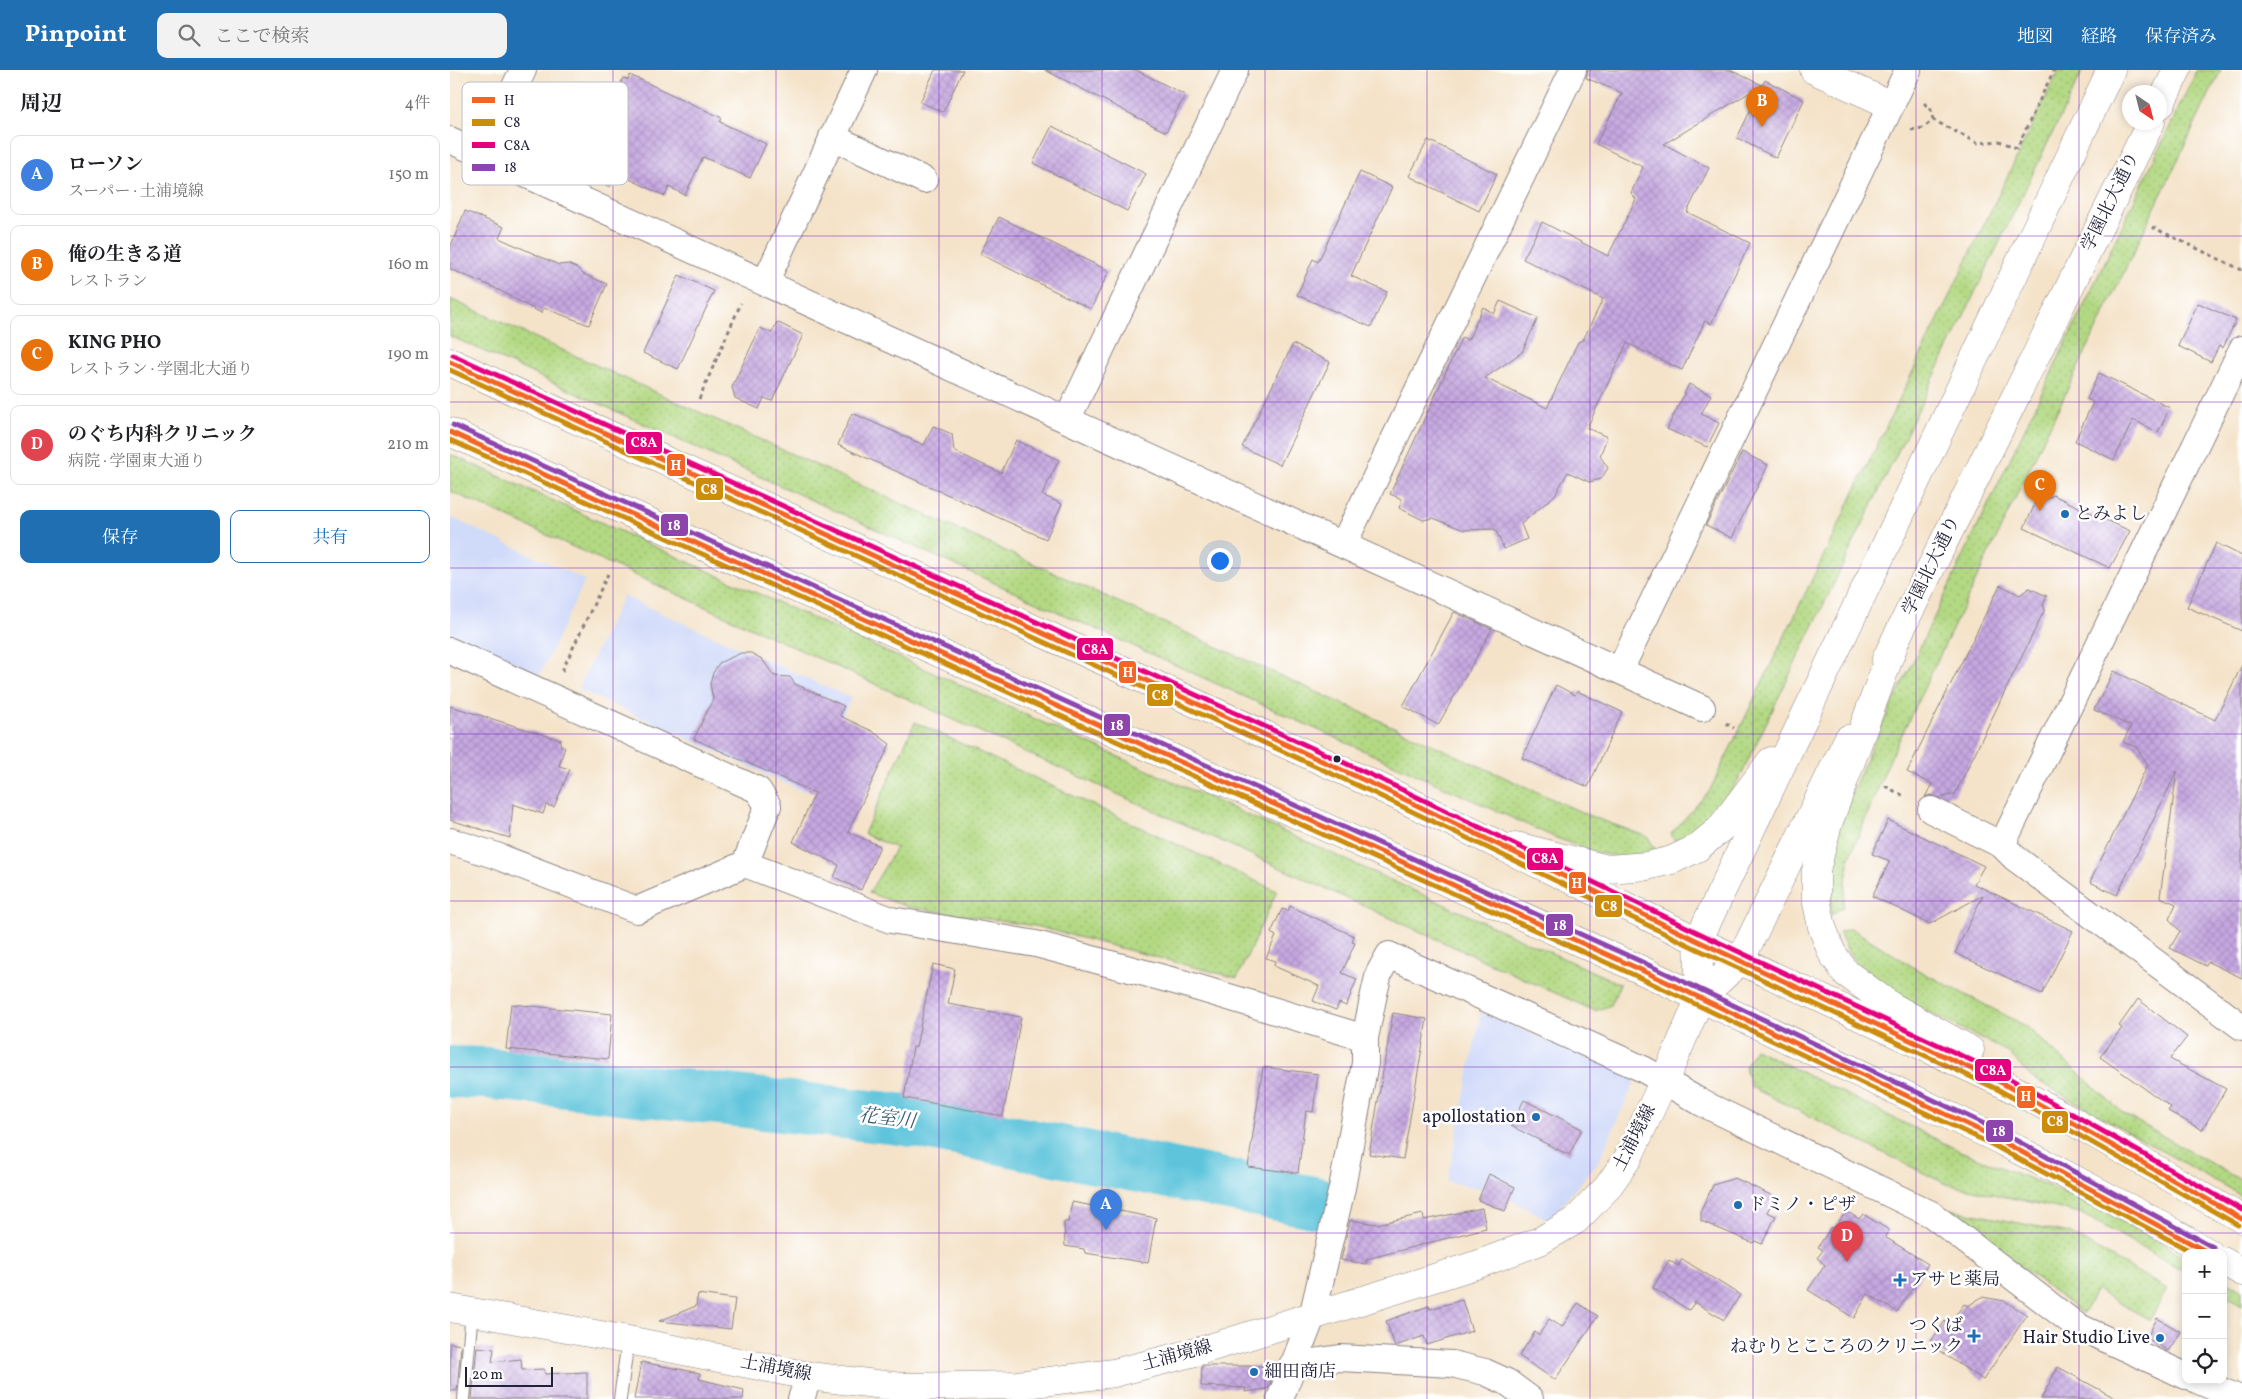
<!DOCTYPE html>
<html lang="ja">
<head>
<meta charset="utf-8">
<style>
  body { margin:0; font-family:Vollkorn,"Noto Serif JP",serif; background:#f2f2f2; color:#202124 }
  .controls { position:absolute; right:15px; bottom:15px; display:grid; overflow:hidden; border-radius:10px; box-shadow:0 2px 8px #0003 }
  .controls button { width:45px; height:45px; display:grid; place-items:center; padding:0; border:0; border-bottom:1px solid #e0e0e0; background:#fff; color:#202124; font:25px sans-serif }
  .compass { position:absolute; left:1672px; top:15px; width:45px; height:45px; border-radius:50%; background:#fff; box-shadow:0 2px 8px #0003; rotate:145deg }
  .scale { position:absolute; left:15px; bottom:12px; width:88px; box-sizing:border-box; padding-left:5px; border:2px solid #22223b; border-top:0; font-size:14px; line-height:18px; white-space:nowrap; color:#22223b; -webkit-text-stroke:4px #fff; paint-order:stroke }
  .you { position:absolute; left:769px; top:490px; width:18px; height:18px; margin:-12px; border:4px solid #fff; border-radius:50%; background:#1a73e8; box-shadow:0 0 0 8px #1a73e833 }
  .badge { display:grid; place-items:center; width:32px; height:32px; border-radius:50%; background:#1f6fb2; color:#fff; font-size:16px; font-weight:700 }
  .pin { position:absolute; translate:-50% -41px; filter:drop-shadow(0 1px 2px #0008) }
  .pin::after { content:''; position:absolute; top:26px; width:18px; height:15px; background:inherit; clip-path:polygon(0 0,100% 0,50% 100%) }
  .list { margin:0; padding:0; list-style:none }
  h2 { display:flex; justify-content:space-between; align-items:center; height:65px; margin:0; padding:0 20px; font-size:21px }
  h2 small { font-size:16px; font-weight:400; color:#757577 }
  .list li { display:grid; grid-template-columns:32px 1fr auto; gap:15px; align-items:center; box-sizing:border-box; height:80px; margin:0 10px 10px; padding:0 10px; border:1px solid #e0e0e0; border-radius:10px }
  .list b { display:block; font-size:19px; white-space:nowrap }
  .list p { margin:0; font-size:16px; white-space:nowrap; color:#757577 }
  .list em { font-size:16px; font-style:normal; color:#757577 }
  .actions { display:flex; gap:10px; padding:15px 20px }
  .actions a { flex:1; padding:11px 0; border:1px solid #1f6fb2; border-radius:10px; text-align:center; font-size:18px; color:#1f6fb2 }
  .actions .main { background:#1f6fb2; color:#fff }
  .icon { flex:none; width:28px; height:28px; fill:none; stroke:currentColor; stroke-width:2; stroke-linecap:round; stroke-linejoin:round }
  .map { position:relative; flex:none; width:1792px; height:1329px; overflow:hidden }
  header { display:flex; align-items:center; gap:30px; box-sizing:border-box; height:70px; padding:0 25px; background:#1f6fb2; color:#fff }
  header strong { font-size:24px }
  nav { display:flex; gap:28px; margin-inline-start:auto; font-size:18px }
  .search { width:350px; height:45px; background:#f2f2f2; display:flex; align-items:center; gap:12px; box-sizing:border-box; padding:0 18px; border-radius:10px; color:#757577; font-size:19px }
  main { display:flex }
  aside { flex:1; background:#fff }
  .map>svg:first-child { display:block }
</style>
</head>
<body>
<header>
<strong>Pinpoint</strong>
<div class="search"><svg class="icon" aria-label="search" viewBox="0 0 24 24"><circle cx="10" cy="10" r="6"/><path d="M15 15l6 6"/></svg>ここで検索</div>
<nav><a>地図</a><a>経路</a><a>保存済み</a></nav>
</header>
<main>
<aside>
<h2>周辺<small>4件</small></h2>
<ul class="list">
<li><span class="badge" style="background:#3f7fe0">A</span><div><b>ローソン</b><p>スーパー · 土浦境線</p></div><em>150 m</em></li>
<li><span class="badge" style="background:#e8710a">B</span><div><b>俺の生きる道</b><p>レストラン</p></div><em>160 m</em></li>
<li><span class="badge" style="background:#e8710a">C</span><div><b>KING PHO</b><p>レストラン · 学園北大通り</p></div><em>190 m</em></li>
<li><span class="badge" style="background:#e0444e">D</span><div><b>のぐち内科クリニック</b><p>病院 · 学園東大通り</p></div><em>210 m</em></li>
</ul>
<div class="actions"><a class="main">保存</a><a>共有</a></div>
</aside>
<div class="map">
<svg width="1792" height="1329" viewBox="0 0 1792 1329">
  <defs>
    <pattern id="grass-dots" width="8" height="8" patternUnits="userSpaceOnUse" patternTransform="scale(1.25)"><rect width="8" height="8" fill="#b3d983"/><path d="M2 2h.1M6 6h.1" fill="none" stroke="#9aba72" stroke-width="1.8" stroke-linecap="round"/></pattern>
    <pattern id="building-cross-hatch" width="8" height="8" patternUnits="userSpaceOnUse" patternTransform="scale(1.25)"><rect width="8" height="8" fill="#c5a7e0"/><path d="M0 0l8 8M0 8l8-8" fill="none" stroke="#a98fc1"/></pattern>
  </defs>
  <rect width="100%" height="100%" fill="#fff"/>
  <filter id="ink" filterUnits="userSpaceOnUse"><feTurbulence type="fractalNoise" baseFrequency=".02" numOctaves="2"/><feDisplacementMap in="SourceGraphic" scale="10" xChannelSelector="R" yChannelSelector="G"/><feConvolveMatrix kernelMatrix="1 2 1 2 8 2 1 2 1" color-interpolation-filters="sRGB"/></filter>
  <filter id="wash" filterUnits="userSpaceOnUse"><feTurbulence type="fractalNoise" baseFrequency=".0096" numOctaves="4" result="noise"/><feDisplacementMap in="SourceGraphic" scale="20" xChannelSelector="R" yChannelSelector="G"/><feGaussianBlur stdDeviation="1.12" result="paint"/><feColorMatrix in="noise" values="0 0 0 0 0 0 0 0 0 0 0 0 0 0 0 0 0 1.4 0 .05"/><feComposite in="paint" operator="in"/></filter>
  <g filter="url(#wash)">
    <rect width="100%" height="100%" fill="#f4e3c9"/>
    <path fill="#d0daf9" d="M0,447L135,510L90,605L0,563Z
      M173,526L401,628L355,722L128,619Z
      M1031,942L1186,1008L1149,1091L1099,1150L1043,1121L997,1112Z"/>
    <path fill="url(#grass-dots)" stroke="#6a7e5f" d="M1609,0H1633L1290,707C1273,735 1255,758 1227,775L1221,764L1260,720Z
      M1747,0H1771L1440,689L1399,789L1393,837L1381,845L1380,791L1386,761L1417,687Z
      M0,229L1140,746L1198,767L1206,781L1170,787L1144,782L1104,767L0,266Z
      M0,384L1170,914L1161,935L1145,941L0,421Z
      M465,652L827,821L787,908L585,856L458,837L419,823L446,778L414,764Z
      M1401,858L1468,900L1576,956L1674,1044L1792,1111V1126L1581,1007L1558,982L1456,931L1409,896L1399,883L1389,862Z
      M1305,979L1510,1081L1636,1131L1736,1187V1202L1630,1143L1496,1114L1301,1017L1295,997Z
      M1494,1138L1619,1163L1717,1219L1700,1250L1646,1220L1633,1244Z
      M1773,1209L1792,1220V1235L1773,1224Z"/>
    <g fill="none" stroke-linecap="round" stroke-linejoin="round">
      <path stroke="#5dc4db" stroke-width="52" d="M0,1002L36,1003L457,1050L868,1133"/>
    </g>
    <g id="blocks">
      <path fill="url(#building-cross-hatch)" d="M485,0H513L493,42L470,32Z
        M595,0H686L735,25L716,62Z
        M1138,0H1280L1312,15L1214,74L1259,98L1237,142L1300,173L1261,254L1255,251L1232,300L1177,273L1137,358L1157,367L1150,386L1158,398L1151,409L1139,412L1118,402L1105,425L1071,454L1077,469L1054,479L1045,459L1014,460L983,448L973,450L949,438L952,429L940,424L1012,267L1018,270L1033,237L1044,244L1050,231L1088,248L1072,282L1035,308L1097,338L1128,272L1133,270L1153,229L1073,189L1092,152L1158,186L1186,129L1181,123L1193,97L1146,74L1172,23L1136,8Z
        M180,5L272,48L270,52L316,74L300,108L253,87L235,125L219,117L215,126L167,103L160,117L138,107L142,100L63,62L78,30L143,62L161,21L166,24L173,8L178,10Z
        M1315,10L1354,30L1326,88L1287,68Z
        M602,56L696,104L677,141L583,93Z
        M978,70L1047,104L1029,141L959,106Z
        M910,102L942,117L901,206L937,222L921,257L847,225L863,189L868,192Z
        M15,141L54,157L49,168L109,195L118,194L127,198L133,204L157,214L139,255L94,238L91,243L43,217L0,199V178Z
        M549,147L659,201L641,239L530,184Z
        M229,205L264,221L228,299L193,283Z
        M1748,233L1786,250L1773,278L1769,276L1761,292L1728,276Z
        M327,252L353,265L322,331L314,328L309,339L285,328L282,317L310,258L322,263Z
        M843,274L880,292L830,395L792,377Z
        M1649,303L1720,338L1708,362L1683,350L1664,390L1625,371L1643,332L1637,329Z
        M1239,314L1261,325L1251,344L1269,353L1257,377L1217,359Z
        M402,343L474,375L483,356L502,364L504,381L551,403L566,370L609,390L592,425L612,434L596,469L388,375Z
        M1292,382L1318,395L1282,468L1256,455Z
        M1590,423L1599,428L1603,425L1680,461L1660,498L1574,458Z
        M1766,473L1792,486V561L1737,537Z
        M1550,515L1570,525L1579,518L1597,526L1593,536L1595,539L1505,724L1490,728L1480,725L1475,727L1482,714L1457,702Z
        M1004,542L1042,559L988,655L953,636Z
        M291,583H301L312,589L324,606L340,607L345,614L394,636L390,646L422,661L440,674L398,762L430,776L411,820L384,807L389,795L343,772L365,723L244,669L263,629L260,614L263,603L269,593Z
        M1792,595V908L1758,892L1756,896L1720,878L1730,861L1719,849L1726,834L1710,827L1727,701L1667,825L1640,812L1698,694L1686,677L1673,672L1681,656L1644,640L1664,601L1765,650Z
        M1106,615L1125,625L1127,621L1172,642L1138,717L1072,688Z
        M0,636L111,670L110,675L115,677L109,696L120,699L104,737L96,735L93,744L63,734L60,768L0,750Z
        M1438,750L1534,796L1524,814L1623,861L1592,924L1505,883L1533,825L1480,854L1422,826L1440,791L1422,784Z
        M840,836L904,866L902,872L905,873L892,903L907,909L896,936L889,933L886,940L863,931L869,916L824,896L825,891L816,888L826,866L821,863L832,839L838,841Z
        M483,894L505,899L498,934L571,947L553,1046L454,1028L463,977H466Z
        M1688,929L1737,967L1720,989L1776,1019L1752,1060L1718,1041L1721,1037L1650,987L1672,958L1669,956Z
        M61,934L162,944L158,989L56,979Z
        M943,943L977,949L953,1089L919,1084Z
        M813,997L868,1004L863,1042L856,1041L848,1103L798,1097Z
        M1074,1030L1132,1059L1119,1085L1061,1056Z
        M1039,1104L1065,1117L1055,1141L1028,1130Z
        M1285,1108L1325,1127L1317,1142L1326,1146L1312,1174L1305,1171L1303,1173L1251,1151V1141L1263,1115Z
        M622,1132L706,1148L698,1193L635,1183L634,1179L615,1176L614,1152H618Z
        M1032,1138L1036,1158L917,1189L916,1194L891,1190L900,1150L927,1154L973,1144L974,1150Z
        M1396,1141L1409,1149L1413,1144L1439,1160L1435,1167L1478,1194L1447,1242L1418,1224L1404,1248L1358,1220L1375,1195L1367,1188L1373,1180L1368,1177L1381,1157L1384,1159Z
        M1232,1189L1290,1225L1274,1250L1245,1232L1239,1240L1203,1218L1219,1190L1228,1196Z
        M248,1224L285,1229L281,1259L209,1251L246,1236Z
        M1532,1227L1555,1231L1577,1245L1533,1310L1479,1274L1495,1251L1499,1254L1514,1234L1518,1236Z
        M1012,1230L1022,1261L977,1275L974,1266L945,1276L936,1251L979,1236L980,1239Z
        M1128,1233L1148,1246L1105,1310L1069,1286L1085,1262L1089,1265L1099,1249L1112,1257Z
        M1707,1248L1731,1262L1718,1281L1697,1268Z
        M0,1273L11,1275L7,1321L0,1320Z
        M27,1277L44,1279L42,1292L71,1289L72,1300L94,1299L95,1304L137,1302V1329H22Z
        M191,1292L250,1303L249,1309L294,1320L293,1329H184Z
        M752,1296H823L824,1304L818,1319L795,1322L796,1318L751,1316Z
        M1608,1297L1667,1329H1591Z"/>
    </g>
  </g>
  <g filter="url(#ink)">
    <use href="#blocks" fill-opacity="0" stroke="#8b8282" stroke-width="1"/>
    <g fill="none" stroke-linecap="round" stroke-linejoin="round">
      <defs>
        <path id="service" d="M14,1329L22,1242
          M170,1329L178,1270"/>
        <path id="minor" d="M382,67L474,110
          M0,70L1252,638
          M32,85L73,0
          M315,213L414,0
          M617,350L785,0
          M893,475L1123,0
          M0,581L308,720L318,736L295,794
          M1170,600L1458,0
          M1481,740L1552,775L1565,788L1792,957
          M0,771L44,785L187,840L295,794L441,850L586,874L732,913L915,968
          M1552,775L1792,279
          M842,1295L890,1288L1002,1294L1035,1302L1057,1312L1080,1329
          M1747,1310L1790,1329
          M351,1329L359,1306
          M830,1329L862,1247L892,1118L915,993V968L924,924L929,903L939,885L1193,999L1252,1033L1481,1144L1627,1256L1736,1306"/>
        <path id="tertiary" d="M1364,0L1441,35"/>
        <path id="secondary" d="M1710,35L1727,0
          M1436,589L1701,52
          M1066,776L1158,799L1197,796L1222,790L1247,778L1270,759L1321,691
          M1248,871L1661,0
          M1290,891L1398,669"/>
        <path id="primary" d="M0,292L929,717L1248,871L1552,1013L1610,1044L1792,1149
          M0,362L1187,898L1544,1067L1707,1153L1759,1183
          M1446,569L1378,754L1366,800V828L1372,857L1382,883L1396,903L1441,936L1520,980
          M1250,928L1290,891
          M1773,1191L1792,1202
          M0,1238L178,1270L359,1306L451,1317L568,1315L664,1303L753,1280L1029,1194L1090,1171L1126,1150L1157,1118L1178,1088L1223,991L1250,928L1248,871"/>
      </defs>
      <use href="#service" stroke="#8b8282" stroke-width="14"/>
      <use href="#minor" stroke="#8b8282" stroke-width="28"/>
      <use href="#tertiary" stroke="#8b8282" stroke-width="29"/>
      <use href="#secondary" stroke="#8b8282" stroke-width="29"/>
      <use href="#primary" stroke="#8b8282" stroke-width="29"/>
      <path stroke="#8b8282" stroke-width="3" stroke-dasharray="4 4" stroke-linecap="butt" d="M1474,33L1481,40L1483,50
        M1461,60L1473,58L1483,50L1528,73L1549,71L1567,78L1604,0
        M1702,157L1792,200
        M249,329L291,233
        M112,601L158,504
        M1276,653L1284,658
        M1435,716L1456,727"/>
      <use href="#service" stroke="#fff" stroke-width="12"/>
      <use href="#minor" stroke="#fff" stroke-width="26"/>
      <use href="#tertiary" stroke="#fff" stroke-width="28"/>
      <use href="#secondary" stroke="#fff" stroke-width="28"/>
      <use href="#primary" stroke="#fff" stroke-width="28"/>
      <defs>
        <path id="bus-1" d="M0,292L929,717L1248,871L1552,1013L1792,1149
          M0,362L1187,898L1544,1067L1759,1183"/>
        <path id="bus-2" d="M0,300L926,724L1245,878L1549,1020L1788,1155
          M0,370L1184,905L1541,1074L1744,1183"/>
        <path id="bus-3" d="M3,285L932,710L1251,864L1555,1006L1792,1140"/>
        <path id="bus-4" d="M3,355L1190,891L1547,1060L1763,1177"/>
      </defs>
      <use href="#bus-1" stroke="#fff" stroke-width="9"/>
      <use href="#bus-2" stroke="#fff" stroke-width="9"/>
      <use href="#bus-3" stroke="#fff" stroke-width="9"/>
      <use href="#bus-4" stroke="#fff" stroke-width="9"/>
      <use href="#bus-1" stroke="#f26522" stroke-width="5"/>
      <use href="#bus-2" stroke="#cc8c0c" stroke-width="5"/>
      <use href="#bus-3" stroke="#e5007d" stroke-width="5"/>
      <use href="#bus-4" stroke="#8e44ad" stroke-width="5"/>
    </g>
  </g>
  <path fill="none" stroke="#7b2cbf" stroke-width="1" stroke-opacity="0.55" d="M163,0V1329M326,0V1329M489,0V1329M652,0V1329M815,0V1329M977,0V1329M1140,0V1329M1303,0V1329M1466,0V1329M1629,0V1329M0,166H1792M0,332H1792M0,498H1792M0,664H1792M0,831H1792M0,997H1792M0,1163H1792"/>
  <g fill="#1f6fb2" stroke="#fff" stroke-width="2">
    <circle cx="1615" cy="444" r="5"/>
    <circle cx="1086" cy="1047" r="5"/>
    <circle cx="1288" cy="1135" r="5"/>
    <path d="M1447.5 1202.5h5v5h5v5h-5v5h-5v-5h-5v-5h5z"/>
    <path d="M1521.5 1258.5h5v5h5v5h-5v5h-5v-5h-5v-5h5z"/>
    <circle cx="1710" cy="1268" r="5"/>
    <circle cx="804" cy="1302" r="5"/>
  </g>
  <circle fill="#22223b" stroke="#fff" stroke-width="2" cx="887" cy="689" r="4.5"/>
  <g text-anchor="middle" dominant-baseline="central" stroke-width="5" stroke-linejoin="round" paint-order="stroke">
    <g font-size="18" fill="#22223b" stroke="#fff">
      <text transform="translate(1661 132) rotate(-64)">学園北大通り</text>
      <text transform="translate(1482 496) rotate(-64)">学園北大通り</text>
      <text transform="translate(1185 1068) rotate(-63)">土浦境線</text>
      <text transform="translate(727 1286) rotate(-15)">土浦境線</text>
      <text transform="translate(326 1299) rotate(11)">土浦境線</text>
    </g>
    <g font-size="18" fill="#22223b" stroke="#fff" text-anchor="start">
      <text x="1625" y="444">とみよし</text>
      <text x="1076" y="1047" text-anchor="end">apollostation</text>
      <text x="1298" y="1135">ドミノ・ピザ</text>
      <text x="1460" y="1210">アサヒ薬局</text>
      <text x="1513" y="1256" text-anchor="end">つくば<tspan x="1513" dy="21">ねむりとこころのクリニック</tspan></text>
      <text x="1700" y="1268" text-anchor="end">Hair Studio Live</text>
      <text x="814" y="1302">細田商店</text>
    </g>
    <g font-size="19" font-style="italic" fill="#375b73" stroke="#fff">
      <text transform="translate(437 1049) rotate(7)">花室川</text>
    </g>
  </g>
  <rect x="12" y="12" width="166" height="103" rx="8" fill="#fff" stroke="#bdbdc4" stroke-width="1"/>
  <rect x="22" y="27" width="23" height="6" fill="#f26522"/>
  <rect x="22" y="49" width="23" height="7" fill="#cc8c0c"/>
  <rect x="22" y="72" width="23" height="6" fill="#e5007d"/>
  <rect x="22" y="94" width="23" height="7" fill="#8e44ad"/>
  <g font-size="14" fill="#22223b">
    <text x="54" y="35">H</text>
    <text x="54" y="57">C8</text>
    <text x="54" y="80">C8A</text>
    <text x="54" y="102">18</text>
  </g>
  <g stroke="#fff" stroke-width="2">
    <rect x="175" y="361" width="38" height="24" rx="5" fill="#e5007d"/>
    <rect x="216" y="383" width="20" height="24" rx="5" fill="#f26522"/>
    <rect x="245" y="407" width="29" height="24" rx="5" fill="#cc8c0c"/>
    <rect x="210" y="443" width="29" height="24" rx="5" fill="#8e44ad"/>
    <rect x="626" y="567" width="38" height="24" rx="5" fill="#e5007d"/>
    <rect x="668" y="590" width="19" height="24" rx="5" fill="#f26522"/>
    <rect x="696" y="613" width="28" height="24" rx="5" fill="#cc8c0c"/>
    <rect x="653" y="643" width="28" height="24" rx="5" fill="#8e44ad"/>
    <rect x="1076" y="777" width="38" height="24" rx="5" fill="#e5007d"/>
    <rect x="1118" y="801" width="19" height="24" rx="5" fill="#f26522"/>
    <rect x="1144" y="824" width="29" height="24" rx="5" fill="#cc8c0c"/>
    <rect x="1095" y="843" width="29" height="24" rx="5" fill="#8e44ad"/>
    <rect x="1524" y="988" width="38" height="24" rx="5" fill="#e5007d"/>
    <rect x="1566" y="1015" width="20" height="24" rx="5" fill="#f26522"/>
    <rect x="1591" y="1040" width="28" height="24" rx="5" fill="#cc8c0c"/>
    <rect x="1535" y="1049" width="29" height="24" rx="5" fill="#8e44ad"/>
  </g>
  <g font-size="14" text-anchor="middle" font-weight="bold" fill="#fff">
    <text x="194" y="377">C8A</text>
    <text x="226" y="400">H</text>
    <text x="259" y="424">C8</text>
    <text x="224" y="460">18</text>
    <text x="645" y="584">C8A</text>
    <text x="678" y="607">H</text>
    <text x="710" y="630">C8</text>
    <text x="667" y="660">18</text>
    <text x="1095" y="793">C8A</text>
    <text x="1127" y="818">H</text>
    <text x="1159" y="841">C8</text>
    <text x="1110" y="860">18</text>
    <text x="1543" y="1005">C8A</text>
    <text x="1576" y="1031">H</text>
    <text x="1605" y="1056">C8</text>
    <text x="1549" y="1066">18</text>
  </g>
</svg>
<div class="controls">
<button>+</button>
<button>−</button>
<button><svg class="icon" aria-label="locate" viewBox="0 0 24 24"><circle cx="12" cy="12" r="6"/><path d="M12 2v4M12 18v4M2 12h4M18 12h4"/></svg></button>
</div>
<svg class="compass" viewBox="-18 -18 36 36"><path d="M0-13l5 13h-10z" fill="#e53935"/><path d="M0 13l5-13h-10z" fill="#757577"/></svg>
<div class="scale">20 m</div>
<div class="you"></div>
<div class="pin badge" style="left:656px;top:1160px;background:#3f7fe0">A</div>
<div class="pin badge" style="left:1312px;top:57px;background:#e8710a">B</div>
<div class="pin badge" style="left:1590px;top:441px;background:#e8710a">C</div>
<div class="pin badge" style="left:1397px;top:1192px;background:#e0444e">D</div>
</div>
</main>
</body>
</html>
